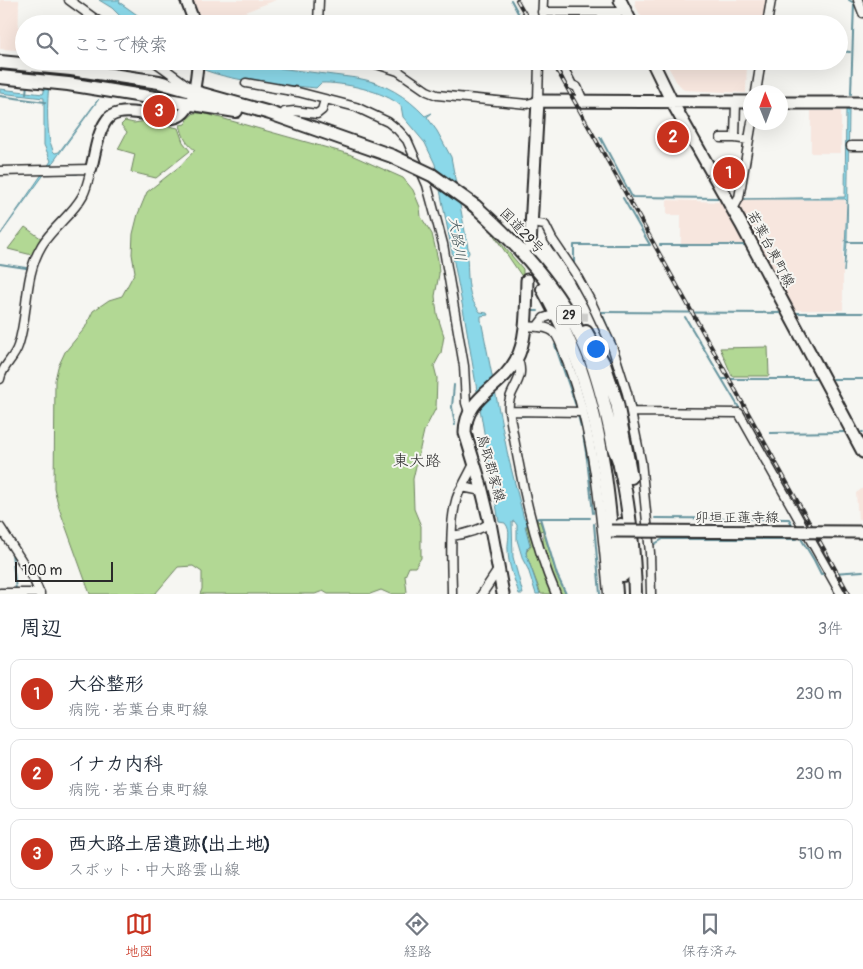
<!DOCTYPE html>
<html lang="ja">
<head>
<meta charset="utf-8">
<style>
  body { margin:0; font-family:Pangolin,"Klee One",sans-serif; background:#f2f2f3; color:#1f2937 }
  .compass { position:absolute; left:743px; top:85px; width:45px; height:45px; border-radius:50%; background:#fff; box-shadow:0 5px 20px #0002; rotate:359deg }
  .scale { position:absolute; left:15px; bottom:12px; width:98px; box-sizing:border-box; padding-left:5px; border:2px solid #2b2b2b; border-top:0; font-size:14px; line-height:18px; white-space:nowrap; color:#2b2b2b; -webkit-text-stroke:4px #f6f6f2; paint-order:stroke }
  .you { position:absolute; left:595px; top:348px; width:18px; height:18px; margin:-12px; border:4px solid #fff; border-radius:50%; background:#1a73e8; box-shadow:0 0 0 8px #1a73e833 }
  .badge { display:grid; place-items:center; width:32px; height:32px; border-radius:50%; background:#c8321e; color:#fff; font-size:16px; font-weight:700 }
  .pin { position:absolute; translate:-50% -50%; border:2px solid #fff; box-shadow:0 1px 5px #0006 }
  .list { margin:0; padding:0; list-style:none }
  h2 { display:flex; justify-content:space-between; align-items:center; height:65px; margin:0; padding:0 20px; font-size:21px }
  h2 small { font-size:16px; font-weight:400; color:#747a83 }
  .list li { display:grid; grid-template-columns:32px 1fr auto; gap:15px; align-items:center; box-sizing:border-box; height:70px; margin:0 10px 10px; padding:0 10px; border:1px solid #e0e1e3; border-radius:10px }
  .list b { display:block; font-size:19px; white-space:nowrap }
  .list p { margin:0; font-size:16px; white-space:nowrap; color:#747a83 }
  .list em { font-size:16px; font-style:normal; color:#747a83 }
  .icon { flex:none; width:28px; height:28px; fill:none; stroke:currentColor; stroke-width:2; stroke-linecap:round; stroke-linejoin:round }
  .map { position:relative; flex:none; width:863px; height:594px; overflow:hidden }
  .search { position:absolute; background:#fff; box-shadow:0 5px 20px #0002; left:15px; right:15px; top:15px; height:55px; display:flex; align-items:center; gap:12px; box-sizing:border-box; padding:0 18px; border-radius:28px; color:#747a83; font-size:19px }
  .sheet { height:305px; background:#fff }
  nav { display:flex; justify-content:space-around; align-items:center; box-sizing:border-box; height:70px; border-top:1px solid #e0e1e3; background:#fff; font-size:14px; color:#747a83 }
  nav a { display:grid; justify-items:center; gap:2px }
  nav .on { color:#c8321e }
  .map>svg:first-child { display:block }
</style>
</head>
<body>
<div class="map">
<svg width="863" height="594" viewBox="0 0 863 594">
  <rect width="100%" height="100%" fill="#f6f6f2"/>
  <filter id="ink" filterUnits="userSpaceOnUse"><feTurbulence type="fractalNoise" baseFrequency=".02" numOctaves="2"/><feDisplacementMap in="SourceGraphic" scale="10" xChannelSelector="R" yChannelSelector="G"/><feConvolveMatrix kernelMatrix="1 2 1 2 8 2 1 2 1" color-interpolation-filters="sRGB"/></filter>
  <g filter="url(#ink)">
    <path fill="#f7e6de" d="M0,0H19L18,50L0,49Z
      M193,0H276L214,24H203Z
      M635,0H769L765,24H645L635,5Z
      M665,61H747L746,93L684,90L676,81Z
      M811,111H841V153H811Z
      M740,199L844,200L846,202L845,241L843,243V310H795L739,207Z
      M667,200L723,202L744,244H681V215H667Z
      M863,488V519H858L856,493Z"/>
    <path fill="#b2d894" stroke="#6e8260" d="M194,113H203L349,154L403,178L413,190L420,207L421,217L432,234L438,260L439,274L435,296L437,314L444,336L441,353L434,366L437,378L436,408L424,431L413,479L414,509L421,526V558L415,567H409L405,576L407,592L405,594H390L381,590L370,594H328L323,591L315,594H200L202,589V572L193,566L178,567L155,594H90L59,508L54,488L55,380L58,367L65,352L85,328L93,311L109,300L122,296L135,272L132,254L133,234L138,214L147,192L180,166L195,150C185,143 183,136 180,125L185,124L188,120L187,119Z
      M125,121L134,123L146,121L178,128L183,142L190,151L156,178L131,172L135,154L118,149L127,132L121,125Z
      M25,227L42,239L32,255L8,249Z
      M493,234L523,269V278Z
      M768,347L769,376H732L720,348Z
      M537,519L538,522L540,521L557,575L566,594H559L543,550V530L540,531V544L534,520Z
      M532,524L554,594H541L526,554L527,550L531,545L526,526Z"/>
    <path fill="#8bd8e9" stroke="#65939d" d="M99,0H120L119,2L150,24H128L112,8Z
      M47,61H52C48,83 46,114 49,136C49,141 52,146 53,151L55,153L59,152L96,102L99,99L0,235L51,161L44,145V98L0,93V89L43,94L44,92V76Z
      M186,61H223L357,78C385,83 406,96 425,116L432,113L427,117L437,131L451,157L469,253L467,256C468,270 467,285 472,299C474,304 478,309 480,312L487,313L488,315L481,316V320L508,456L524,519H530L532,523L525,526L530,545L527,548L526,553L540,594H536L528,569L523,560L517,540V525L514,521L512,522L513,557L523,594H519C515,580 508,566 508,550C507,541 512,531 505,523L499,522L465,319L435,164L425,143L403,117L401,106C385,91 342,82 321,83L316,88C277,84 219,82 186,61Z
      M846,110H849L847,242L844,272L847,201L845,199H740L845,197Z"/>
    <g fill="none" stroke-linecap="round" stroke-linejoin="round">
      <path stroke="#65939d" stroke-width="2" d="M511,0L524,24
        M849,0L854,3L851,94
        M839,51L850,52
        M26,94L27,84
        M0,96L45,102
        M600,137L632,197L718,198
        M49,174H77
        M847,242H863
        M660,245H745
        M0,264L26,268
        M574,268V245H650L623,198
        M533,311H538
        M600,312L782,313
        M793,313H863
        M603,316L620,357L635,408
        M685,317L741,411
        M555,345L577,409
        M722,379H817
        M833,379H863
        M454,385L452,407L455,425
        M578,415L581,427
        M636,415L638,430
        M521,416L533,415
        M862,432H863
        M770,433L845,432
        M583,434L587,459L593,513
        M540,518L557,575L566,594
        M655,518L789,519L793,526
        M533,520L539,518H590
        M594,524L600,594
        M800,537L814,560L821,574L826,573
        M653,547V545L663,539H797
        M12,553L16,590
        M654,569L655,594
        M833,573L863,571"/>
      <path stroke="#cdcdca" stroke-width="8" stroke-dasharray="8 4" stroke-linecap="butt" d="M568,316L591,317"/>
      <defs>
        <path id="minor" d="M69,0L102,24
          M858,0L863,13
          M542,12H626
          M318,24L319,0
          M542,24L543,0
          M767,24L771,0
          M154,61L191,88
          M367,61L398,71L427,91L437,95L527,104L538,101L539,61
          M560,61L572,85L577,87L583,101
          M246,83L298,92L356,107L388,122L398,130L407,140L427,185L443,244L464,366L466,403L469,412
          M756,92L761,61
          M736,102L735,138L749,140
          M285,112L295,111L317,114L322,110L325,100
          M721,138H735
          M851,146H863
          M0,171L91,169C89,177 87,187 83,195C73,214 53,227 42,245C23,276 29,314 18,346C14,359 2,366 0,379
          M733,209L739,198L752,122
          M532,223L545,225L552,239L575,273L591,302L613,349L627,393L641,461L650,553L651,594
          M524,326C533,327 547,325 554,332C561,340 564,354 568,364C595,437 601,516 608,594
          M537,327L544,318L550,316
          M517,358C528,382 506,388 509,411C520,472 531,537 556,594
          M509,411L583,412
          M632,412L739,413L841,594
          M462,487L474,464
          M0,527L34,580L40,594
          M452,536C466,534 478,531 490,523
          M0,593H40
          M452,594C452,567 447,508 462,487L482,491
          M482,594L498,570"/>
        <path id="tertiary" d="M186,0L195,24
          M91,169C95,154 97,134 106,121C109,116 114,114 119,113C129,111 140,113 150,115C157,116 166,119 173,118C195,115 196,78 198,61"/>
        <path id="secondary" d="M620,0L632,24
          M652,61L672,102L741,224L863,452
          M780,103H863
          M530,246L538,101L750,102
          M503,594L490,523L480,482L465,433C465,396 501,389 516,360C528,339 526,303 527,280"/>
        <path id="trunk" d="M0,62L71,69L159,82L270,113L392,156
          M0,77L68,84L236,111
          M475,206C523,249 567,298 591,360C601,388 608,418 614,448C616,454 619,459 620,466C629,504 634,555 635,594
          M543,289C557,315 570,341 580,368C605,441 611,518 616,594
          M586,332L604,364L617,403L631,477
          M621,525L623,575"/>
      </defs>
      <use href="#minor" stroke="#2b2b2b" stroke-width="11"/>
      <use href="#tertiary" stroke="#2b2b2b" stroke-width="14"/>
      <use href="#secondary" stroke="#2b2b2b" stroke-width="15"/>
      <use href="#trunk" stroke="#2b2b2b" stroke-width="16"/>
      <use href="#minor" stroke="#f6f6f2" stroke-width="8"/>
      <use href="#tertiary" stroke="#f6f6f2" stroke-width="10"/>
      <use href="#secondary" stroke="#f6f6f2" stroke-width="11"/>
      <use href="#trunk" stroke="#f6f6f2" stroke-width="12"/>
      <defs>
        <path id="rail" d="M517,0L531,24
          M552,61L849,594"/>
      </defs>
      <use href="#rail" stroke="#2b2b2b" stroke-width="4"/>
      <use href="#rail" stroke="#f6f6f2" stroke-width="2" stroke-dasharray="5.5" stroke-linecap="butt"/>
      <defs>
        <path id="secondary-bridge" d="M611,531L863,532"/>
        <path id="trunk-bridge" d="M392,156L432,175L475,206"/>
      </defs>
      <use href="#secondary-bridge" stroke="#2b2b2b" stroke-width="15" stroke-linecap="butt"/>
      <use href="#trunk-bridge" stroke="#2b2b2b" stroke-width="16" stroke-linecap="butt"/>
      <use href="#secondary-bridge" stroke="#f6f6f2" stroke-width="11"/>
      <use href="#trunk-bridge" stroke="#f6f6f2" stroke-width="12"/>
    </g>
  </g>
  <g text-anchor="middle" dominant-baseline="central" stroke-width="4" stroke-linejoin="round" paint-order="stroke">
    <rect fill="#f6f6f2" stroke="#686867" stroke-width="1" x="556.5" y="305.5" width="25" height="19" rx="4"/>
    <g font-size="12" font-weight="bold" fill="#2b2b2b">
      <text x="569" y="315">29</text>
    </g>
    <g font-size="14" fill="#2b2b2b" stroke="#f6f6f2">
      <text transform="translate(522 231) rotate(46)">国道29号</text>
      <text transform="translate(771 249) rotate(62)">若葉台東町線</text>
      <text transform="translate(491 468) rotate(74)">鳥取郡家線</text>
      <text x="737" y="517">卯垣正蓮寺線</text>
    </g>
    <g font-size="15" font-style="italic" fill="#43565a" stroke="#f6f6f2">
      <text transform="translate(457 239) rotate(81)">大路川</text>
    </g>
    <g font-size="16" fill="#2b2b2b" stroke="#f6f6f2">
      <text x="417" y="461">東大路</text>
    </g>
  </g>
</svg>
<svg class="compass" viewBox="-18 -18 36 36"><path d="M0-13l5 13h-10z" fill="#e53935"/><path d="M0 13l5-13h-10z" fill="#747a83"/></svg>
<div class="scale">100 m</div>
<div class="you"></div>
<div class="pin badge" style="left:729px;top:173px">1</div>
<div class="pin badge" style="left:673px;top:137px">2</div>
<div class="pin badge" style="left:159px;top:111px">3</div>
<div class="search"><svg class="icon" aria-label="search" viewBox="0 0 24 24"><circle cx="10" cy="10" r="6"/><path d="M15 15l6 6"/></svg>ここで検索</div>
</div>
<section class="sheet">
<h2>周辺<small>3件</small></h2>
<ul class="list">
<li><span class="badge">1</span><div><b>大谷整形</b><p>病院 · 若葉台東町線</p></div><em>230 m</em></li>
<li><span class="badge">2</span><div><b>イナカ内科</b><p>病院 · 若葉台東町線</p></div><em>230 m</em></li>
<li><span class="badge">3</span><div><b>西大路土居遺跡(出土地)</b><p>スポット · 中大路雲山線</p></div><em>510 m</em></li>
</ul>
</section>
<nav>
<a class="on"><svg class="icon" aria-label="map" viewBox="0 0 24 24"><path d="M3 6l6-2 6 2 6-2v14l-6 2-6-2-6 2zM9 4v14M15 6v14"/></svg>地図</a>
<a><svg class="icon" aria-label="directions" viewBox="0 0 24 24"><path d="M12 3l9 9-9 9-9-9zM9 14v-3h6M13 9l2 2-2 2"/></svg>経路</a>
<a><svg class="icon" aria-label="saved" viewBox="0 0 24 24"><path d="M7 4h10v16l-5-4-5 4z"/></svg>保存済み</a>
</nav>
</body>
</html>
